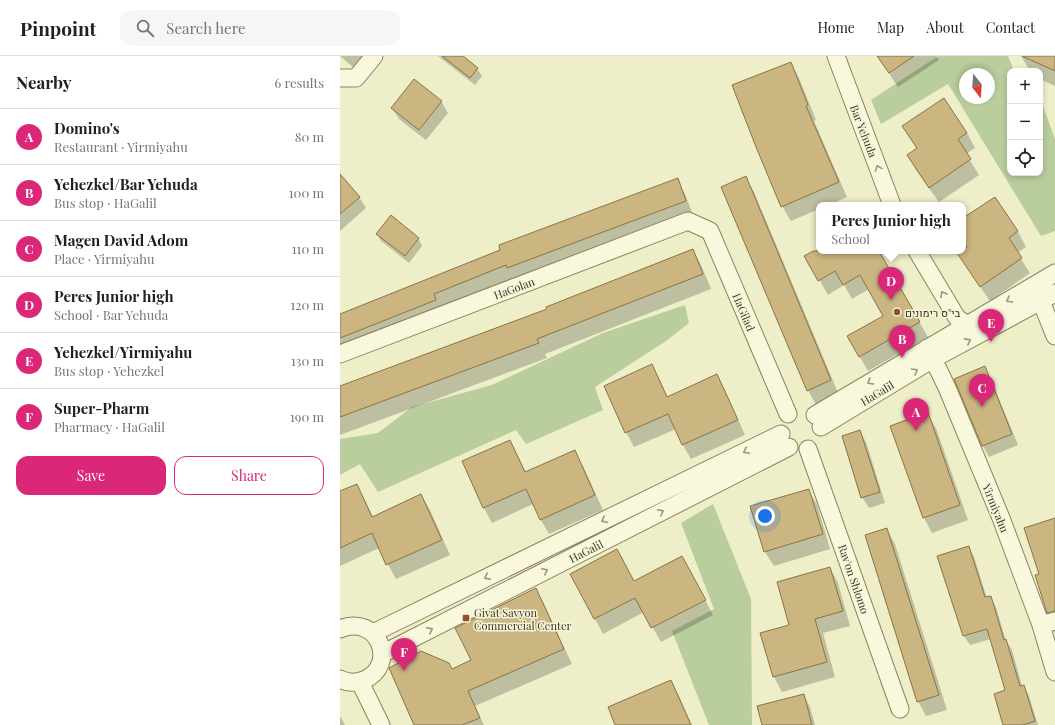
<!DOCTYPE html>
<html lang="en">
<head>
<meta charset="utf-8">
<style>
  body { margin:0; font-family:"Playfair Display",Heebo,serif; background:#f6f6f6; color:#202124 }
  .controls { position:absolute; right:12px; top:12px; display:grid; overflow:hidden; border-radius:8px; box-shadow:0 2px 6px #0003 }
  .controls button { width:36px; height:36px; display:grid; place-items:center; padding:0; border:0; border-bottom:1px solid #e0e0e0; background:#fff; color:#202124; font:20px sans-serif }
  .compass { position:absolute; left:619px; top:12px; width:36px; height:36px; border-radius:50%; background:#fff; box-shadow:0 2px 6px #0003; rotate:163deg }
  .you { position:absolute; left:425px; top:460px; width:14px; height:14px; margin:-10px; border:3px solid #fff; border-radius:50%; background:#1a73e8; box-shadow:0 0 0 6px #1a73e833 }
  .badge { display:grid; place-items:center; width:26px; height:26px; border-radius:50%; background:#db2777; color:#fff; font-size:13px; font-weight:700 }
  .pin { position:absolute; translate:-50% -33px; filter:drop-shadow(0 1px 2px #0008) }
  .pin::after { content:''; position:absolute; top:21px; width:14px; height:12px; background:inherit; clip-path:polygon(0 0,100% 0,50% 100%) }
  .popup { position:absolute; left:476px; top:146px; width:150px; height:52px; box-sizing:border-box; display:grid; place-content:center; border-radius:8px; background:#fff; filter:drop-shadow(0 1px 3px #0005); font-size:13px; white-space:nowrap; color:#757577 }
  .popup b { font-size:15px; color:#202124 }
  .popup::after { content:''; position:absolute; left:50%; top:100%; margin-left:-8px; border:8px solid transparent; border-top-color:#fff }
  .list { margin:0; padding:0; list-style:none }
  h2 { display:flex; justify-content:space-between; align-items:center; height:52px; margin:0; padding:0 16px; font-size:17px }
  h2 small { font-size:13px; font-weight:400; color:#757577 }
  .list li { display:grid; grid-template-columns:26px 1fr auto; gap:12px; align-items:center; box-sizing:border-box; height:56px; padding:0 16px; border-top:1px solid #e0e0e0 }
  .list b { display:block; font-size:15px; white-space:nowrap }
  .list p { margin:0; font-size:13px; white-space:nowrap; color:#757577 }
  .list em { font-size:13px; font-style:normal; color:#757577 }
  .actions { display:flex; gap:8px; padding:12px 16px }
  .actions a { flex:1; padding:9px 0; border:1px solid #db2777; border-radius:12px; text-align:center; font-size:14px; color:#db2777 }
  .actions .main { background:#db2777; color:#fff }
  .icon { flex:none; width:22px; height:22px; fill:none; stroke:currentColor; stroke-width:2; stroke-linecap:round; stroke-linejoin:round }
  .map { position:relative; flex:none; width:715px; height:669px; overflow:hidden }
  header { display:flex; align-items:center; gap:24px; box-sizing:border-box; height:56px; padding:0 20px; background:#fff; border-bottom:1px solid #e0e0e0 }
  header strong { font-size:19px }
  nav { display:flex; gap:22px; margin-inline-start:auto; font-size:14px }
  .search { width:280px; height:36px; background:#f6f6f6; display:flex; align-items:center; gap:10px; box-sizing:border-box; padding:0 14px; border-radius:12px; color:#757577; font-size:15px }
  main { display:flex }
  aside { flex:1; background:#fff }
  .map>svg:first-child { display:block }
</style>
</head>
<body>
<header>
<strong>Pinpoint</strong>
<div class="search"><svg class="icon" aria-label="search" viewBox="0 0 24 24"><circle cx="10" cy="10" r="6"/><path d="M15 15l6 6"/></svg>Search here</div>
<nav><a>Home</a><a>Map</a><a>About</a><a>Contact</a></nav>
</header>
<main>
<aside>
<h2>Nearby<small>6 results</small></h2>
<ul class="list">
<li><span class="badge">A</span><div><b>Domino's</b><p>Restaurant · Yirmiyahu</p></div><em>80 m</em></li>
<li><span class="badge">B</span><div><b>Yehezkel/Bar Yehuda</b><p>Bus stop · HaGalil</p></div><em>100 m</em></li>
<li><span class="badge">C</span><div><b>Magen David Adom</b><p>Place · Yirmiyahu</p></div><em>110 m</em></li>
<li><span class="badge">D</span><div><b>Peres Junior high</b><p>School · Bar Yehuda</p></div><em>120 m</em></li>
<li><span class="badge">E</span><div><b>Yehezkel/Yirmiyahu</b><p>Bus stop · Yehezkel</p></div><em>130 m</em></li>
<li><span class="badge">F</span><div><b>Super-Pharm</b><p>Pharmacy · HaGalil</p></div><em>190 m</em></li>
</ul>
<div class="actions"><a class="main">Save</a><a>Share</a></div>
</aside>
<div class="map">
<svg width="715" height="669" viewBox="0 0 715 669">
  <rect width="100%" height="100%" fill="#eeeec9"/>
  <path fill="#b9cd9d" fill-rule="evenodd" d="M598,0H668L674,15H670V117H700V42L715,83V175L701,180L608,28L541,68L531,44ZM625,18H649V42H625Z
    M345,249L349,267L326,285L255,331L263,354L186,388L176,374L38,436L20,408L0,419V383L38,377L72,351L152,329L263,277Z
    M373,448L411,543L412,669H369L332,575L374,553L341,467Z"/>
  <path fill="#0003" d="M0,0H24L14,12Z
    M98,0H121L137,13L142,20L135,29Z
    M537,0H596L599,4L558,31Z
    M681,0H715V30L700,23V15H690Z
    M451,7L459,22L476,64L474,65L507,141L489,149H479V153L451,165L442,150L417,91Z
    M101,45L108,57L86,84L59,63L52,52Z
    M563,71L627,77L635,92L626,98L639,119L599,146L576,114L568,99L577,93Z
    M0,119L19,141L26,152L0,175Z
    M405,121L414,136L499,339L476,349L468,334Z
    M337,124L345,138L353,159L0,300V259Z
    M654,142L678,176L686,191L677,197L690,217L650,245L627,212L619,198L628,192L623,185V163Z
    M37,178L78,182L82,190L69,207L41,185Z
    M479,193V195H538L588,281L528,315L508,281L544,260L529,233L512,243L504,229L488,239L466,200Z
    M353,194L361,209L371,233L205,298L207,302L0,379V331L208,254Z
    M312,310L320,324L328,342L377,320L385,334L405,379L351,403L343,389L336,373L294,391L286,376Z
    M644,312L651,323L678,389L649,401L643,390L615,324Z
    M587,358L596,372L628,464L592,477L584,462L552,370Z
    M520,375L526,386L545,447L529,452L522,441Z
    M170,385L178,400L186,417L234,395L243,410L263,454L209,478L201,464L193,448L152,467L144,452L123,406Z
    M16,429L25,444L33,461L81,439L90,454L110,499L56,523L39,492L0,510V436Z
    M468,434L477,448L490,493L434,510L425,496Z
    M715,463V566L714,567L708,555L700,519Z
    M547,474L555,488L607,654L586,660L578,645Z
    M629,492L634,501L647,542L650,541L656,551L666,585L672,594L682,630H684L689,640L698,669H664L667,635L651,583L630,589L624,580Z
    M490,512L498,527L510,570L483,577L495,621L442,636L434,621L422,577L451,570Z
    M350,516L373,559L321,586L304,556L263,578L231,518L294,526Z
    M196,534L204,548L232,608L135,650L144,669H75L112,614L133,605Z
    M331,625L339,640L352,669H276Z
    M464,639L470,651L475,669H423Z
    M0,660L5,669H0Z"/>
  <path fill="#cbb580" stroke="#897444" d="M102,0H123L138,12L130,22Z
    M537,0H574L549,17Z
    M682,0H715V15Z
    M451,6L468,49L466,50L499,126L441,151L416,91L392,29Z
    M74,23L102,45L79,74L51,52Z
    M604,42L627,77L618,83L631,103L589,132L567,99L577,92L562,70Z
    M0,118L20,141L0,158Z
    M406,120L491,324L467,335L381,131Z
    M338,122L346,145L167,212L166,209L94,238L96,244L0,282V258L160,194L159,189Z
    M655,141L678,175L669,182L682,202L640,231L617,197L621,195H623V194L627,191L623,184V162Z
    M51,159L79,182L65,200L36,178Z
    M353,193L363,218L197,283L199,287L0,361V330L207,253L206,251Z
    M473,195H539L580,266L519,301L507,280L543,260L520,219L503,229L495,215L478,225L464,200Z
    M312,308L327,341L377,318L398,364L342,389L328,358L285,377L264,330Z
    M645,310L672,378L642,390L614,323Z
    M588,356L620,449L583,462L550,370Z
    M520,374L540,436L521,442L502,380Z
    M170,384L185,416L235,394L255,439L200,464L186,433L143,452L122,405Z
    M17,428L32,461L81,438L102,484L46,509L32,477L0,492V435Z
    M469,433L483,478L424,496L410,450Z
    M715,462V555L707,557L695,519L699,518L684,472Z
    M547,472L599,639L577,646L525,479Z
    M629,490L645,541L651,540L664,584L666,583L680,630L684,629L695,665L683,669H663L654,638L665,634L647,573L623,580L597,500Z
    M277,493L294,525L342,500L366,544L311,572L295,542L254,563L230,518Z
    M490,511L503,555L475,563L487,606L433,621L420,577L449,569L437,526Z
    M196,532L224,593L128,635L140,662L122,669H74L49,612L81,595L109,607L112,613L131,604L115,572Z
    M331,624L351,669H275L268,651Z
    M464,638L472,669H422L417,650Z"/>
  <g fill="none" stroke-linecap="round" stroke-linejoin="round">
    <defs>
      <path id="minor" d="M496,0L552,149
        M0,22H16L34,0
        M577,195L617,262L623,266L627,268
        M695,236L701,245L715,280
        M587,292L600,317L608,334L661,462L701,569L715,616
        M0,298L348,165L370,175L448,358
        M475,359L715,217
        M481,371L593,303L701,245L715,237
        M468,393L560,653
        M701,569L715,565
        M0,573C38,557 59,609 24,624C16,627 7,627 0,623
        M33,577L441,378
        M42,598L449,391
        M20,626L41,669"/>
    </defs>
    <use href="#minor" stroke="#8b835e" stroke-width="19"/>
    <use href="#minor" stroke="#f9f8dd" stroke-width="17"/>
  </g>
  <defs><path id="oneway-chevron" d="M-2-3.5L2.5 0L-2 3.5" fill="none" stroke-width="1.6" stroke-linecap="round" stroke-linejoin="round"/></defs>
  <g stroke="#9a967f">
    <use href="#oneway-chevron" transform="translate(538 112) rotate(-111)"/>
    <use href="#oneway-chevron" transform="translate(603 238) rotate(-121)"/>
    <use href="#oneway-chevron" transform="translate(669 244) rotate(150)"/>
    <use href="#oneway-chevron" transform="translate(628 285) rotate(-28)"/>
    <use href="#oneway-chevron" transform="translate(575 315) rotate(-31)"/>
    <use href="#oneway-chevron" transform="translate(530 326) rotate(149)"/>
    <use href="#oneway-chevron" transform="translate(406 395) rotate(154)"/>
    <use href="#oneway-chevron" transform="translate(321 456) rotate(-27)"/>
    <use href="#oneway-chevron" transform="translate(264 464) rotate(154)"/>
    <use href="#oneway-chevron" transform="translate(205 515) rotate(-27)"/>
    <use href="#oneway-chevron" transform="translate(147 521) rotate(154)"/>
    <use href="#oneway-chevron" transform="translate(90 574) rotate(-27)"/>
  </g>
  <g fill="#994d2f" stroke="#f5f6d9" stroke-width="1.5">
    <circle cx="557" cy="256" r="4"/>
    <rect x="122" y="558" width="8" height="8" rx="2"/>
  </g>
  <g text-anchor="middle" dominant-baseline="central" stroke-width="3" stroke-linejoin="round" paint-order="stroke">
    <g font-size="11" fill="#3b3521" stroke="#f5f6d9">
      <text transform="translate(524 75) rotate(69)">Bar Yehuda</text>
      <text transform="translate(174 232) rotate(-21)">HaGolan</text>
      <text transform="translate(404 256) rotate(67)">HaGilad</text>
      <text transform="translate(537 337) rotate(-31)">HaGalil</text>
      <text transform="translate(656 452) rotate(68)">Yirmiyahu</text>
      <text transform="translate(246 495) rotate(-27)">HaGalil</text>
      <text transform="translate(514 523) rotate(71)">Rav'on Shlomo</text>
    </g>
    <g font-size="11" fill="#3b3521" stroke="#f5f6d9" text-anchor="start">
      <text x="565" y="256">בי"ס רימונים</text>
      <text x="134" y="556">Givat Savyon<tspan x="134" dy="13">Commercial Center</tspan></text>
    </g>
  </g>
</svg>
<div class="controls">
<button>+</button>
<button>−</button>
<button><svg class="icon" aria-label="locate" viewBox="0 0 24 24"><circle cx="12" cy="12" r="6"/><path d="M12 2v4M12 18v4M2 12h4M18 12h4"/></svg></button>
</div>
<svg class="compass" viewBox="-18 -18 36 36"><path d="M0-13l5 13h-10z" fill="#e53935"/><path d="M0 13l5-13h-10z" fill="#757577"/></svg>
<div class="you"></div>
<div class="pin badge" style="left:576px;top:375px">A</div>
<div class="pin badge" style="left:562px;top:302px">B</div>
<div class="pin badge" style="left:642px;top:351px">C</div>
<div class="pin badge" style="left:551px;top:244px">D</div>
<div class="popup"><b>Peres Junior high</b>School</div>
<div class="pin badge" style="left:651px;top:286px">E</div>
<div class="pin badge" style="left:64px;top:615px">F</div>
</div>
</main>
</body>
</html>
